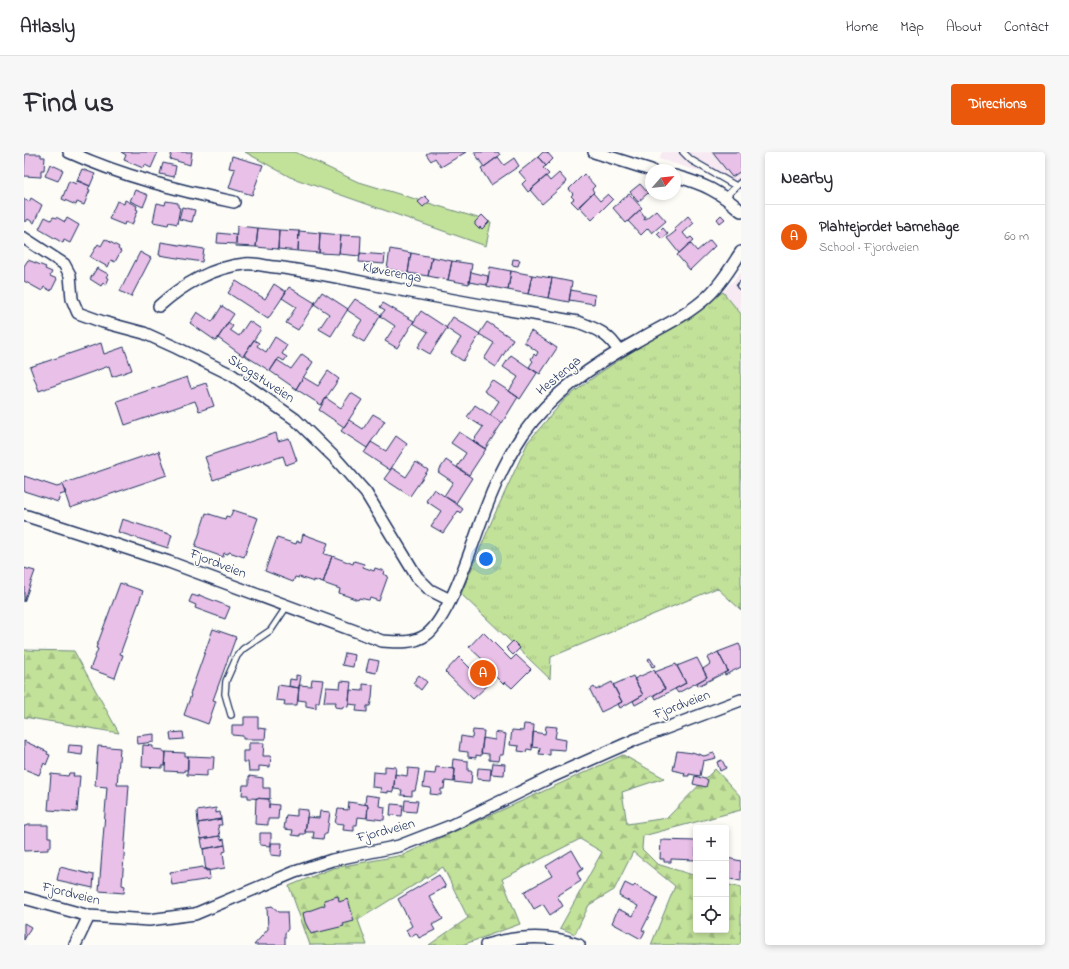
<!DOCTYPE html>
<html lang="en">
<head>
<meta charset="utf-8">
<style>
  body { margin:0; font-family:"Indie Flower",sans-serif; background:#f7f7f7; color:#2b2b33 }
  .controls { position:absolute; right:12px; bottom:12px; display:grid; overflow:hidden; border-radius:4px; box-shadow:0 2px 6px #0003 }
  .controls button { width:36px; height:36px; display:grid; place-items:center; padding:0; border:0; border-bottom:1px solid #e1e1e2; background:#fff; color:#2b2b33; font:20px sans-serif }
  .compass { position:absolute; left:621px; top:12px; width:36px; height:36px; border-radius:50%; background:#fff; box-shadow:0 2px 6px #0003; rotate:62deg }
  .you { position:absolute; left:462px; top:407px; width:14px; height:14px; margin:-10px; border:3px solid #fff; border-radius:50%; background:#1a73e8; box-shadow:0 0 0 6px #1a73e833 }
  .badge { display:grid; place-items:center; width:26px; height:26px; border-radius:50%; background:#ea580c; color:#fff; font-size:13px; font-weight:700 }
  .pin { position:absolute; translate:-50% -50%; border:2px solid #fff; box-shadow:0 1px 4px #0006 }
  .list { margin:0; padding:0; list-style:none }
  h2 { display:flex; justify-content:space-between; align-items:center; height:52px; margin:0; padding:0 16px; font-size:17px }
  h2 small { font-size:13px; font-weight:400; color:#7c7c81 }
  .list li { display:grid; grid-template-columns:26px 1fr auto; gap:12px; align-items:center; box-sizing:border-box; height:64px; padding:0 16px; border-top:1px solid #e1e1e2 }
  .list b { display:block; font-size:15px; white-space:nowrap }
  .list p { margin:0; font-size:13px; white-space:nowrap; color:#7c7c81 }
  .list em { font-size:13px; font-style:normal; color:#7c7c81 }
  .icon { flex:none; width:22px; height:22px; fill:none; stroke:currentColor; stroke-width:2; stroke-linecap:round; stroke-linejoin:round }
  .map { position:relative; flex:none; width:717px; height:793px; overflow:hidden; border-radius:4px }
  header { display:flex; align-items:center; gap:24px; box-sizing:border-box; height:56px; padding:0 20px; background:#fff; border-bottom:1px solid #e1e1e2 }
  header strong { font-size:19px }
  nav { display:flex; gap:22px; margin-inline-start:auto; font-size:14px }
  .intro { display:flex; align-items:center; justify-content:space-between; box-sizing:border-box; height:96px; padding:0 24px }
  h1 { margin:0; font-size:28px }
  .button { padding:10px 18px; border-radius:4px; background:#ea580c; color:#fff; font-size:14px; font-weight:700 }
  main { display:flex; gap:24px; padding:0 24px }
  aside { flex:1; background:#fff; border-radius:4px; box-shadow:0 2px 6px #0003 }
  .map>svg:first-child { display:block }
</style>
</head>
<body>
<header>
<strong>Atlasly</strong>
<nav><a>Home</a><a>Map</a><a>About</a><a>Contact</a></nav>
</header>
<div class="intro"><h1>Find us</h1><a class="button">Directions</a></div>
<main>
<div class="map">
<svg width="717" height="793" viewBox="0 0 717 793">
  <defs>
    <pattern id="forest-firs" width="22" height="20" patternUnits="userSpaceOnUse"><rect width="22" height="20" fill="#c2e199"/><path d="M5 1l3.5 6h-7zM16 11l3.5 6h-7z" fill="#a6c186"/></pattern>
    <pattern id="park-tufts" width="24" height="20" patternUnits="userSpaceOnUse"><rect width="24" height="20" fill="#c2e199"/><path d="M3 7l-1-3M5 7V3M7 7l1-3M15 17l-1-3M17 17v-4M19 17l1-3" fill="none" stroke="#a6c186"/></pattern>
  </defs>
  <rect width="100%" height="100%" fill="#fdfcf7"/>
  <filter id="ink" filterUnits="userSpaceOnUse"><feTurbulence type="fractalNoise" baseFrequency=".025" numOctaves="2"/><feDisplacementMap in="SourceGraphic" scale="8" xChannelSelector="R" yChannelSelector="G"/><feConvolveMatrix kernelMatrix="1 2 1 2 8 2 1 2 1" color-interpolation-filters="sRGB"/></filter>
  <g filter="url(#ink)">
    <path fill="#f7eaf2" d="M638,0H717V40L680,21L635,7Z
      M717,120V162L699,140Z"/>
    <path fill="#c2e199" stroke="#6e887c" d="M221,0H271L332,29L467,70L462,94L266,25Z"/>
    <path fill="url(#forest-firs)" stroke="#6e887c" d="M0,498L50,499L95,581L0,565Z
      M599,603L640,626L598,640L603,672L643,666L691,617L717,645V658L619,684L618,697L633,712L672,724V778H702V732L717,736V793H627L651,734L609,700L590,738L565,753L551,782L536,776L578,700L556,687L478,727L496,772L438,793H405L444,766L419,715L334,768L343,793H286L265,734L309,716L379,703Z"/>
    <path fill="url(#park-tufts)" stroke="#6e887c" d="M699,140L717,162V458L693,436L527,505L526,527L437,442L469,366L504,290L541,247L574,222Z"/>
    <path fill="#e9c0e7" stroke="#1b2f5e" d="M97,0H134L127,16L121,13L119,16L100,8L102,3Z
      M148,0H168L166,13L146,7Z
      M406,0H442L417,15L411,6L407,9L402,2Z
      M450,0H474L476,3L460,15Z
      M519,0H523L529,7L522,14L514,5Z
      M688,0H717V19L708,25Z
      M1,2H17V5H21L20,18H17V25L0,24Z
      M208,4L239,13L228,43L205,36L211,17L205,16Z
      M474,5L480,13L490,6L495,14L467,33L457,17Z
      M514,5L522,14L519,16L525,22L504,40L498,32L502,28L495,20Z
      M139,11L152,14L150,25L136,22Z
      M26,12L39,18L34,29L21,24Z
      M58,17L71,22L66,34L53,28Z
      M535,21L543,30L518,52L506,38L522,24L526,29Z
      M560,22L571,34L568,37L570,40L554,56L547,49L550,47L547,44L549,42L545,37Z
      M45,29L52,32L53,29L66,34L64,37L66,38L60,53L53,50L52,53L38,47Z
      M616,32L624,41L614,50L606,40Z
      M111,38L124,43L119,55L106,49Z
      M569,41L576,49L584,42L589,47L568,68L555,54Z
      M605,42L618,56L602,71L589,56Z
      M401,44L406,49L399,55L394,50Z
      M7,46L18,53L10,71L4,67L2,70L0,69V47L5,50Z
      M101,48L113,54L112,57L114,58L108,73L101,70L100,73L85,67L93,49L100,52Z
      M142,49L154,51V55L156,56L153,72L145,70L144,73L129,70L133,51L141,53Z
      M158,55L171,58L168,70L155,67Z
      M616,58L621,65L620,68L632,58L642,69L628,81L624,76L617,83L604,69Z
      M458,63L465,70L458,77L456,75L455,77L451,73V70Z
      M697,63L701,67L696,71L693,67Z
      M664,64L670,71L659,81L664,87L667,85L670,88L655,101L643,86L652,79L650,77Z
      M21,65L27,68L29,65L34,66L41,70L43,66L55,73L46,91L40,88L39,91L15,77Z
      M213,74L234,76L232,95L212,94Z
      M234,76L255,78L254,97L232,95Z
      M639,76L644,82L638,87L633,82Z
      M255,78L275,79L274,99L254,97Z
      M275,79L296,81L295,101L274,99Z
      M194,81L212,83V92L193,91Z
      M296,81L317,83L315,102L295,101Z
      M317,83L337,84L336,104L315,102Z
      M81,87L95,95L94,97L97,99L91,110L87,108L84,115L66,105L74,92L77,94Z
      M686,88L691,94L666,118L653,103L666,91L673,99Z
      M137,90L180,97L178,110L135,103Z
      M366,97L387,101L384,121L363,117Z
      M116,100L127,106L107,145L96,139Z
      M336,101L361,103L360,112L335,110Z
      M387,101L408,105L404,124L384,121Z
      M408,105L428,109L424,128L404,124Z
      M489,107L496,108L494,114L488,113Z
      M4,108L22,115L21,117L28,120L26,124L33,127L27,139L20,135L18,139L0,129V114Z
      M428,109L448,112L445,132L424,128Z
      M466,115L487,119L484,138L463,134Z
      M73,116L84,122L82,125L85,126L82,133L79,131L77,134L66,127Z
      M487,119L508,123L504,142L484,138Z
      M447,120L464,124L463,133L445,130Z
      M508,123L528,126L524,146L504,142Z
      M528,126L548,130L545,150L524,146Z
      M212,129L241,147L250,132L262,140L244,167L204,141Z
      M265,135L291,151L274,178L262,171L272,155L258,146Z
      M547,138L571,143L570,152L545,148Z
      M298,140L324,157L307,184L295,177L305,162L290,152Z
      M331,147L357,163L340,190L328,183L338,168L323,158Z
      M359,151L390,169L373,196L361,189L371,174L356,164L361,158L356,155Z
      M198,154L210,162L192,189L166,171L173,160L188,170Z
      M397,159L423,176L406,202L394,195L404,180L389,171Z
      M429,165L456,182L439,209L427,201L437,186L422,176Z
      M225,169L237,177L219,204L194,186L204,170L209,174L206,178L215,184Z
      M463,170L489,187L472,215L460,207L470,191L455,182Z
      M507,179L533,196L516,222L505,215L509,209L507,207L510,202L512,204L514,200L500,190Z
      M251,185L263,193L258,202L263,205L260,209L255,206L246,219L220,203L230,188L235,191L233,194L242,200Z
      M77,191L80,202L100,195L108,218L88,225L85,214L15,239L6,215Z
      M278,202L289,210L272,237L246,219L253,208L267,217Z
      M487,203L513,221L496,247L485,239L494,225L479,215Z
      M304,219L315,227L297,253L272,237L279,225L294,234Z
      M163,225L167,236L182,231L190,254L175,259L171,249L101,273L93,249Z
      M468,228L494,245L478,271L466,263L475,249L460,239Z
      M327,241L338,248L320,275L295,258L302,246L317,256Z
      M451,253L478,271L461,297L449,289L459,275L443,265Z
      M349,262L361,269L343,296L317,279L325,268L339,277Z
      M435,280L462,297L445,323L433,315L442,301L427,291Z
      M252,281L254,289L265,286L273,309L262,313L259,304L189,328L181,305Z
      M372,284L383,292L366,318L340,301L347,290L362,299Z
      M135,299L143,323L46,356L38,332Z
      M422,308L448,326L432,351L420,344L429,330L414,320Z
      M392,310L404,318L386,344L360,327L368,316L382,325Z
      M0,324L33,335L39,333L42,341L36,343L34,350L0,339Z
      M410,337L439,357L436,361L434,359L419,381L407,374L417,359L402,349Z
      M209,358L234,366L220,405L205,400L204,402L200,401L199,405L171,395L182,361L201,367L202,364L206,365Z
      M98,367L148,383L144,396L94,380Z
      M279,382L304,391L300,402L308,404L299,431L290,428V430L275,425V426L271,425L269,430L241,419L253,386L272,392L273,389L277,390Z
      M308,404L329,412L330,409L340,412L339,415L350,419L351,416L360,419L359,422L364,424L355,449L346,446L345,448L335,446L334,448L315,441L316,437L299,431Z
      M0,416L11,419L0,450Z
      M96,431L119,439L96,502L99,503L91,526L66,517L74,497L72,496Z
      M168,443L175,445V443L206,455L201,467L171,456L172,453L165,450Z
      M189,477L212,485L189,548L192,549L184,572L160,563L167,543L166,542Z
      M459,480L487,508L492,503L507,517L488,536L481,530L479,532L468,521L460,529L464,533L449,547L421,520L435,505L447,517L458,507L445,495Z
      M489,489L496,496L489,503L482,496Z
      M715,492L717,496V515L701,523L700,521L704,519L694,500Z
      M694,500L704,519L674,534L673,531L683,525L679,517L686,512L683,506Z
      M321,501L331,503L329,515L318,513Z
      M626,506L631,514L628,515L624,507Z
      M673,506L683,525L654,541L651,537L662,531L653,514Z
      M345,507L355,509L352,521L342,519Z
      M652,512L662,531L632,547L630,543L641,537L631,520Z
      M630,518L641,537L611,553L609,549L619,543L610,527Z
      M272,523L277,524L275,536L265,534L266,527L272,528Z
      M395,523L403,530L397,538L389,531Z
      M609,524L619,543L596,556L594,552L598,550L589,533Z
      M288,527L299,528L295,550H292V556L282,554V549L274,548L275,533L287,534Z
      M317,529L327,530L324,555L319,554V556L311,555L312,550H300L302,535L316,536Z
      M588,530L598,550L577,560L566,538L570,535L572,538Z
      M339,532L349,533L348,546L346,554H343V560L332,559L333,553L325,552L326,538L339,539Z
      M254,533L275,536L273,553H260L261,549L252,548Z
      M220,565H234V576L242,577L241,587H219V584L208,583V573H220Z
      M500,572L510,573L508,598L503,597L502,600L494,599L495,594L486,593L488,578L499,579Z
      M522,574L533,575L531,586L542,588L541,598L526,597V603L515,602L516,596L508,595L509,580L521,582Z
      M449,578L460,579L457,604L452,603V606L444,605V600L435,599L437,584L448,586Z
      M159,580L160,587L147,588L146,581Z
      M471,580L482,582L479,603H476L475,609L465,608V602L457,601L459,586L471,588Z
      M130,582V590L114,592L113,584Z
      M0,589L24,600L23,602L26,603L22,613L20,611L15,623L0,617Z
      M225,591H240L239,604H247L246,615L235,614V619H225L224,610H219V599H225Z
      M45,593L59,594L58,603L44,601Z
      M119,593L129,594V597L139,598V600H142L141,614H138V616L118,615Z
      M74,594L96,596L93,633H105L98,733L101,734L100,741L75,739L83,635L71,634Z
      M653,599L668,601V600L680,604L690,601L692,606L679,609L676,624L665,622V624H660L661,621L649,618Z
      M142,600L161,601V604H164V618H160V620L141,619Z
      M164,604L190,605L189,618H183V624L163,623Z
      M429,607L444,609V619H448L447,632L430,630L431,617H428Z
      M698,608L702,616L696,619L693,610Z
      M469,611L481,612L480,623L467,622Z
      M361,614L372,615L369,640L364,639V641L356,640L357,636L348,635L349,620L361,621Z
      M412,615L431,617L430,630L421,629L420,637H417V643L406,642L407,636L399,635L401,621L411,622Z
      M384,616L395,617L393,630L391,639H388V644L377,643L378,638L370,637L371,622L383,624Z
      M454,616L467,617L466,628L453,627Z
      M45,621H50L49,624H56L53,660L24,658L27,622L44,624Z
      M225,624L239,626V636H246V647L224,646V643H218L219,633H225Z
      M671,624L684,628L682,635L669,632Z
      M342,643L356,645L355,654L361,655L360,668L343,666L344,653L341,652Z
      M232,646L245,647V656V652L255,653L254,667H244V673L231,672Z
      M381,648L394,649L392,660L380,659Z
      M325,650L344,653L343,666L334,665L333,673H330V679L319,678L320,672L311,671L314,657L324,658Z
      M367,652L379,653L378,664L366,663Z
      M192,656V661L196,660L197,667L174,671L173,659Z
      M273,657L284,658L281,682H276V684L268,683L269,678L260,677L262,663L273,664Z
      M296,659L306,660L303,682H300L299,687L289,686L290,680H281L283,665L295,666Z
      M197,667L198,673H194L196,684L177,687L174,671Z
      M3,673H24V685H27V695H24V698L0,699V674H2Z
      M236,681H247V694L236,693Z
      M196,684L197,688L200,687L201,693L179,697L177,687Z
      M637,688L672,689V708L647,707V710H640V707H636Z
      M247,691H258L257,704L247,703Z
      M201,693L202,699L199,700L201,716L182,719L179,697Z
      M548,698L559,717L553,721L557,729L533,744L539,754L526,763L519,752L510,757L500,740L528,724L522,714Z
      M703,706L717,709V729L702,726Z
      M36,715L70,723L69,736L33,728Z
      M179,715V717L185,718L186,727L148,733L146,720Z
      M415,723L422,735L405,744L419,767L408,773L411,778L395,786L392,781L386,785L382,778L388,774L374,747Z
      M601,731L609,735L611,733L634,746L618,778L621,779L617,787L588,771L594,757L609,764L614,754L595,744Z
      M314,744L315,750L324,747L330,769L319,772L320,774L287,782L281,770L279,761L301,753L300,748Z
      M248,754L255,760H263L264,777L261,781V793H230L244,777L243,755Z
      M0,771L7,775L0,788Z"/>
    <g fill="none" stroke-linecap="round" stroke-linejoin="round">
      <defs>
        <path id="lane" d="M659,0L667,8L712,34
          M701,45L717,30
          M716,134L717,133
          M207,563L201,542L202,529L213,504L219,497L247,478L263,454"/>
        <path id="street" d="M45,0C98,24 153,38 210,50
          M570,0L627,18
          M651,24C680,32 695,39 717,59
          M0,86L40,112L46,123L48,147L54,161L79,170L120,181L153,196L208,223L271,267L312,307L342,341L393,425L406,438L426,448
          M135,154C158,133 189,115 221,112C230,111 241,114 251,115C285,119 318,126 352,133C419,147 487,158 554,170C573,177 585,182 595,199
          M0,363L145,410L358,489C373,490 389,492 402,483C426,466 449,390 460,361C470,334 483,306 499,282C528,241 569,213 613,189C637,175 664,163 684,144C698,131 707,115 717,100
          M0,746L65,764L125,768L171,762L271,720L308,708L375,694L424,675L527,625L613,587L717,548
          M51,793L65,764
          M462,793C493,784 525,782 555,793"/>
      </defs>
      <use href="#lane" stroke="#1b2f5e" stroke-width="8"/>
      <use href="#street" stroke="#1b2f5e" stroke-width="14"/>
      <use href="#lane" stroke="#fdfcf7" stroke-width="5.5"/>
      <use href="#street" stroke="#fdfcf7" stroke-width="11"/>
    </g>
  </g>
  <g text-anchor="middle" dominant-baseline="central" stroke-width="3" stroke-linejoin="round" paint-order="stroke">
    <g font-size="14" fill="#1b2f5e" stroke="#fdfcf7">
      <text transform="translate(368 121) rotate(11)">Kløverenga</text>
      <text transform="translate(535 224) rotate(-40)">Hestenga</text>
      <text transform="translate(237 227) rotate(33)">Skogstuveien</text>
      <text transform="translate(194 412) rotate(21)">Fjordveien</text>
      <text transform="translate(658 553) rotate(-21)">Fjordveien</text>
      <text transform="translate(362 679) rotate(-15)">Fjordveien</text>
      <text transform="translate(47 742) rotate(14)">Fjordveien</text>
    </g>
  </g>
</svg>
<div class="controls">
<button>+</button>
<button>−</button>
<button><svg class="icon" aria-label="locate" viewBox="0 0 24 24"><circle cx="12" cy="12" r="6"/><path d="M12 2v4M12 18v4M2 12h4M18 12h4"/></svg></button>
</div>
<svg class="compass" viewBox="-18 -18 36 36"><path d="M0-13l5 13h-10z" fill="#e53935"/><path d="M0 13l5-13h-10z" fill="#7c7c81"/></svg>
<div class="you"></div>
<div class="pin badge" style="left:459px;top:521px">A</div>
</div>
<aside>
<h2>Nearby<small></small></h2>
<ul class="list">
<li><span class="badge">A</span><div><b>Plahtejordet barnehage</b><p>School · Fjordveien</p></div><em>60 m</em></li>
</ul>
</aside>
</main>
</body>
</html>
